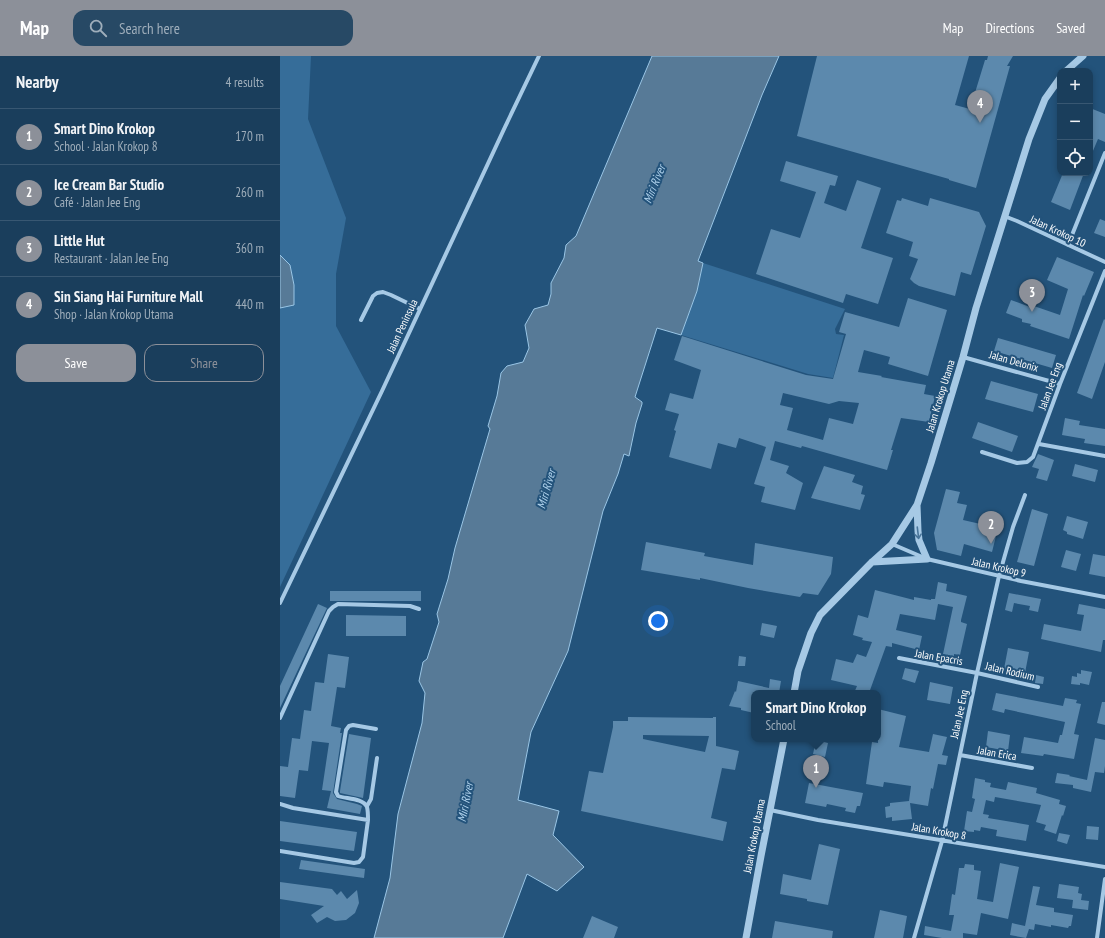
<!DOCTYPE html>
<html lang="en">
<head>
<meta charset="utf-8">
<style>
  body { margin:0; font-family:"PT Sans Narrow",sans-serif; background:#274965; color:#f1f3f6 }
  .controls { position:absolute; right:12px; top:12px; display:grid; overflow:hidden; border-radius:8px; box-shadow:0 2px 6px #0003 }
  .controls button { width:36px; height:36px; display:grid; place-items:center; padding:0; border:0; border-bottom:1px solid #385772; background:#1a3e5c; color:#f1f3f6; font:20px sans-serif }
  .you { position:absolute; left:378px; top:565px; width:14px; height:14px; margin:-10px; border:3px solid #fff; border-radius:50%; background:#1a73e8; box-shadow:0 0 0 6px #1a73e833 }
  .badge { display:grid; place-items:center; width:26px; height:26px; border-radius:50%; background:#8c9099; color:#fff; font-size:13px; font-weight:700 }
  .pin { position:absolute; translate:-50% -33px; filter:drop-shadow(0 1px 2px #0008) }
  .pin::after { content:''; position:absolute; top:21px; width:14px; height:12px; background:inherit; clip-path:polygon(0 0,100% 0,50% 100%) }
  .popup { position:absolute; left:471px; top:634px; width:130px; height:52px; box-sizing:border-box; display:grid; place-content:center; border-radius:8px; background:#1a3e5c; filter:drop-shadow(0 1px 3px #0005); font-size:13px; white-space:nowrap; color:#9faebb }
  .popup b { font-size:15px; color:#f1f3f6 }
  .popup::after { content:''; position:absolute; left:50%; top:100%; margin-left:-8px; border:8px solid transparent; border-top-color:#1a3e5c }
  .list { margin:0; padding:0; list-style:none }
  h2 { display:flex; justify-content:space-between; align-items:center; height:52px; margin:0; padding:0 16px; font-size:17px }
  h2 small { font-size:13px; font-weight:400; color:#9faebb }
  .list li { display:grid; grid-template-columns:26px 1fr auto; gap:12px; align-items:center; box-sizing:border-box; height:56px; padding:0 16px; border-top:1px solid #385772 }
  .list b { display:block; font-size:15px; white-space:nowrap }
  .list p { margin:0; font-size:13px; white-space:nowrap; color:#9faebb }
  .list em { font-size:13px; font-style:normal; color:#9faebb }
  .actions { display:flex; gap:8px; padding:12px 16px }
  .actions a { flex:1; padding:9px 0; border:1px solid #8c9099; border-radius:12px; text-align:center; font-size:14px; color:#8c9099 }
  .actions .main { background:#8c9099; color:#fff }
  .icon { flex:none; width:22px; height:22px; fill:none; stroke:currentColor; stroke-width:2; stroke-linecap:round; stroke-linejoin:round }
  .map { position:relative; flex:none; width:825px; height:882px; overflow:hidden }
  header { display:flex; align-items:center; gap:24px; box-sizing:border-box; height:56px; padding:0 20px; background:#8c9099; color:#fff }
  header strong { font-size:19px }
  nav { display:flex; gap:22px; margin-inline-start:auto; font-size:14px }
  .search { width:280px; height:36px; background:#274965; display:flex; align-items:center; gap:10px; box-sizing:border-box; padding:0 14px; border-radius:12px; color:#9faebb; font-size:15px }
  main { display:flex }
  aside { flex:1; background:#1a3e5c }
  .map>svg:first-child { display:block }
</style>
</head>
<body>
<header>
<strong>Map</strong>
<div class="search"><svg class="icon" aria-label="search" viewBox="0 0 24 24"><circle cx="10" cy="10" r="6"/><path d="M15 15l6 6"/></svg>Search here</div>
<nav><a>Map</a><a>Directions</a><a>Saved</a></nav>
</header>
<main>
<aside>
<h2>Nearby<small>4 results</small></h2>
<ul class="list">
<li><span class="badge">1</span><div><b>Smart Dino Krokop</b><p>School · Jalan Krokop 8</p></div><em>170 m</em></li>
<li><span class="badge">2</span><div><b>Ice Cream Bar Studio</b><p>Café · Jalan Jee Eng</p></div><em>260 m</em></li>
<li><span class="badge">3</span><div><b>Little Hut</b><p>Restaurant · Jalan Jee Eng</p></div><em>360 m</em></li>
<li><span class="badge">4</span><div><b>Sin Siang Hai Furniture Mall</b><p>Shop · Jalan Krokop Utama</p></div><em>440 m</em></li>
</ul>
<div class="actions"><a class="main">Save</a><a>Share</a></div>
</aside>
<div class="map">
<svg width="825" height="882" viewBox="0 0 825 882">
  <rect width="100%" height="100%" fill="#23537b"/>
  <path fill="#366d99" d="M0,0H31L28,63L66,162L56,218V270L91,336L0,531Z
    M423,207L565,253L555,273L556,278L564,279L553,322L528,318L401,279L417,235Z"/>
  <path fill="#577a97" stroke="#9ac6e6" d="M372,0H499L482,39L418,205L423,207L417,235L401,279L377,272L355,341L362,346V348L356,367L349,400L344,398L338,418L323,455L288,595L251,676L238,744L279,755L273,779L304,811L277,835L247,818L223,882H94L110,822L118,758L142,667L145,637L139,625L143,606L147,603L159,566L157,558L168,523L175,492L210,373L208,370L217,340L221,317L227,310L243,306L249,292L245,269L254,253L268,249L271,238V227L284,202L286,189L296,180Z
    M0,199L10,209L14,229V249L0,252Z"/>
  <path fill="#5c89ad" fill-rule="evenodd" d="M537,0H689L675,49L690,53L705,4H707L708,0H733L727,10H730L696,132L669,124V123L517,80Z
    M810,52L825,58V86L818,83L810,102Z
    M506,105L558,120L555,130L550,129L544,147L566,155L577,124L601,132L581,192L613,202L598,248L566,238L563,247L476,218L491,173L520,182L536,136L500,125Z
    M783,117H804L790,154L771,146Z
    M622,142L648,150L650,142L699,156L706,170L691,219L681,216L675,240L639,230L634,227L630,223L638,203L629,200L633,186L606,177L617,144L621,145Z
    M820,163L825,165V181L814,177Z
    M777,201L814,216L804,240L803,239L789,283L750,270L751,268L742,266V263L726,257L731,244L750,251L751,249L780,259L788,233L767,224Z
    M628,242L667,254L648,320L608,308L610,301L584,294L578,316L602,320L601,321L646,329L644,338L655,340L649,366L621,362L611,394H613L607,414L522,390L521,392L495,385L490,404L509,410L506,417L523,427L515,454L481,446L485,431L474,428L486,391L459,382L456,392L438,387L431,413L389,401L396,375L394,374L399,358L385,354L390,337L413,343L421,314L394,304L402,280L526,319L553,323L566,278L559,276L565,256L619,271ZM503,337L549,348L559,345L579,347L573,368L549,362L543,384L507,374L513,352L500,349Z
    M824,263L825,264V306L812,343L797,337Z
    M718,282L776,299L772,312L714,295Z
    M711,325L758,338L753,356L705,343Z
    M785,362L800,365L799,369L825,373V390L804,387L805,383L782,379Z
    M698,366L738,380L732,396L692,382Z
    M758,398L774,404L767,425L756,422L759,413L752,411Z
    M795,408L818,414L815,426L792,420Z
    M544,410L575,419L572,426L583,430L581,438L585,439L580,454L531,442Z
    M666,433L680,436L677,447L687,449L683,464L718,472L712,496L684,488L681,500L657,494L654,477Z
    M752,453L768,458L754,510L737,506Z
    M787,460L808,466L803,483L787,478V476L783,474Z
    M366,486L425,497L424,500L473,509L475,487L553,501L551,518L538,539L523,537L520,541L468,532L420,522V524L361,514Z
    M786,494L801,498L796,515L781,511Z
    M813,498L825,500V521L809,518Z
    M658,526L667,528L666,535L687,540L681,564V566L687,568L680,599L674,598V600L663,598L673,551L658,548L655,564L620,558L616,574L642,580L639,594L612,587V591L606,590L589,637H574L577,630L551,624L556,603L573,607L577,598L586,601L592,586L582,584L583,582L573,579L578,559L588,562L595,534L634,544V541L651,544V543H655Z
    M50,535H141V545H50Z
    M729,537L761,543L758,556L749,554L750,550L734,547L732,556L725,554Z
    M38,548L47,552L0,652V630Z
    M799,548L825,553V584H823L821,596L761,583L764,568L801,575L804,559L797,558Z
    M66,559L126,560V580H66Z
    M482,567L497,570L494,582L480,579Z
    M728,592L749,596L745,617L724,613Z
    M48,598L69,601L65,632L57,631L51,670L61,672L60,677H62L53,737L57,743L77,748L82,750L80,758L47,752L51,735L42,734L49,687L32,685L28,715L19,714L15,742L0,740V710L8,711L12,682L20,683L24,654L31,655L35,626L44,627Z
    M459,600L466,601L465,610H458Z
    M625,612L639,615L635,627L622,623Z
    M801,614L812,616L809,629L800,627V629L791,628L792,620L797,621V617L801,618Z
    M756,619L764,621L763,628L755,627Z
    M490,623L501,625L499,637H474V657L461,654V652L449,650L455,635L456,636L458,625L489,632Z
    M650,626L673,631L670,648L647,644Z
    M716,637L783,650L785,642L797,644L796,647L801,648L794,678L799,679L794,703L764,698L763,700L741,697L744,681L778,687L780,679H782L785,666L725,653L724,657L712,654Z
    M822,646H825V669L817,667Z
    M598,653L626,660L619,691L649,696L653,678L667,681L662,699L668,700L666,709L658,708L653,733L651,732L648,750L630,747L632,763L612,765V761L606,762L605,751L610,750V747L629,745L631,730L604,726L603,731L586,728L592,686L598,687Z
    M348,661L433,662V661H436V690L459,695L455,714L442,712L431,762L447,766L443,785L301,755L309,715L323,717L333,671V665H348ZM363,679L429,680L425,696L363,683Z
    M708,675L730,679L728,695L706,691Z
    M69,678L91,682L83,742L60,737V735Z
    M815,682L825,684V710L824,717L815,716L811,736L793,732V729L775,727L777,717L790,719L789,720L807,724Z
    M536,684L548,687L545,701L533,698Z
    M695,722L705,724V726L711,727L710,731L726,734L728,726L757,732L756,737L780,744L779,748L786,750L783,760L782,759L776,778L764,774L766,769L756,766L761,749L715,741L714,746L706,744L703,758L709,759L708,762L749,769L746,785L716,780L717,774L701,771L700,775L694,774V776L684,775L687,755L692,756L695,743L692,742Z
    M529,727L583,737L580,750H577L575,757L565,755L566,752L547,748L546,751L525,747Z
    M0,765L77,776L74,795L0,785Z
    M807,770L819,771L818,784L806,783Z
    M779,777L790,779L787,788L777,785Z
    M539,788L560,793L548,849L527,845V843L500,838L503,818L531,824Z
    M21,804L85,813L84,822L19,813Z
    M720,807L739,811L728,863L701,857L697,879L683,877V882H662L644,879L645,870L671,875L674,859H669L672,838L675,839L679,812H684L685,808L694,809V814L701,815L697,843L713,846Z
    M0,826L52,833L57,839L61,835L67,843L77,834L79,847L75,857L66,864L55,865L47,861L37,867L31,859L44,850L0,843Z
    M779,828L799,831L798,837L802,838L801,844L809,845L808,854L792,852L793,844L777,842Z
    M753,830L760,831L756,849L774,852V856L793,859L791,870H789L788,872L771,869V871L755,868L754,874L749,873L746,882L730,879L732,867L745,870Z
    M600,854L627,860L623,882H594Z
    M312,860L338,871L334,882H303Z
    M495,865L553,875L552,882H492Z"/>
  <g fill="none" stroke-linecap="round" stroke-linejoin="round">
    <path stroke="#a6c9e5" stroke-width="4" d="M724,160L737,165L825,206
      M788,189L825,97
      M81,264L93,240L97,237L103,236L111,239L140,253
      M683,301L780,328
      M759,388L825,400
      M702,396L737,407L747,406L753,401L780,328L825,215
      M612,488L647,503L741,525L825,541
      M0,547L102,335L225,71L259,0
      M619,602L697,617L758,631
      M0,662L49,555L53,551L58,548L130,550L139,553
      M680,699L752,712
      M0,748L13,752L88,764L83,801L79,806L74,807L0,795
      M87,750L91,743L97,702
      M490,754L538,764L825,811
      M88,764C88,760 88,755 87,751C83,742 66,743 58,740L56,736L66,674L69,670L73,669L96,673
      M634,882L662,785L697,617L719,520L733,471L745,439
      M817,882L825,823"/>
    <path stroke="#a6c9e5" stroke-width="7" d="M786,15L803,0
      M592,506L647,503L639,484L638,475L637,449
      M514,637L518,615L531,577L540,559L592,506L612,488L637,449L651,407L683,301L696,252L749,83L765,43L780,22
      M466,882L481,800L504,683"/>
  </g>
  <defs><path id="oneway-shaft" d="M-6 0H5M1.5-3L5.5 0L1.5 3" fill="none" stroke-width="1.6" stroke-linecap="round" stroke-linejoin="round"/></defs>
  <use stroke="#4a769b" href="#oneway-shaft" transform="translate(638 477) rotate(83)"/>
  <g text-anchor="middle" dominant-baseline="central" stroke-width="4" stroke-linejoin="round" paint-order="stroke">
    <g font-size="11" fill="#fff" stroke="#23537b">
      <text transform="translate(778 175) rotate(25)">Jalan Krokop 10</text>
      <text transform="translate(122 270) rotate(-65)">Jalan Peninsula</text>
      <text transform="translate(734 305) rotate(16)">Jalan Delonix</text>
      <text transform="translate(770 330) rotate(-70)">Jalan Jee Eng</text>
      <text transform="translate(660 340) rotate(-73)">Jalan Krokop Utama</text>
      <text transform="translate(719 511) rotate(13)">Jalan Krokop 9</text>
      <text transform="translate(659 601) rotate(10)">Jalan Epacris</text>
      <text transform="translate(730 615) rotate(13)">Jalan Rodium</text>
      <text transform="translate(679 658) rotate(-78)">Jalan Jee Eng</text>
      <text transform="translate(717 697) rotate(10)">Jalan Erica</text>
      <text transform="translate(659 775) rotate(10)">Jalan Krokop 8</text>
      <text transform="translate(474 780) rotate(-79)">Jalan Krokop Utama</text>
    </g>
    <g font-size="12" font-style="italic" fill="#b1d3ed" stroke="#23537b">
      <text transform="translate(374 128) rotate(-68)">Miri River</text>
      <text transform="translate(266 433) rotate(-74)">Miri River</text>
      <text transform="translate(185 746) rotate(-79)">Miri River</text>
    </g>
  </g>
</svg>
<div class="controls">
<button>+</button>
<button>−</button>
<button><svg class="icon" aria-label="locate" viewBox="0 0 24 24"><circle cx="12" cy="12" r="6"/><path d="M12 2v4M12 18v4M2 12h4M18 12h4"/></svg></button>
</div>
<div class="you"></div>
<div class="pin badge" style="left:536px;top:732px">1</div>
<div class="popup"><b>Smart Dino Krokop</b>School</div>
<div class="pin badge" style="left:711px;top:488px">2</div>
<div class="pin badge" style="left:752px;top:256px">3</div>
<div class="pin badge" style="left:700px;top:67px">4</div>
</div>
</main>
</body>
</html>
